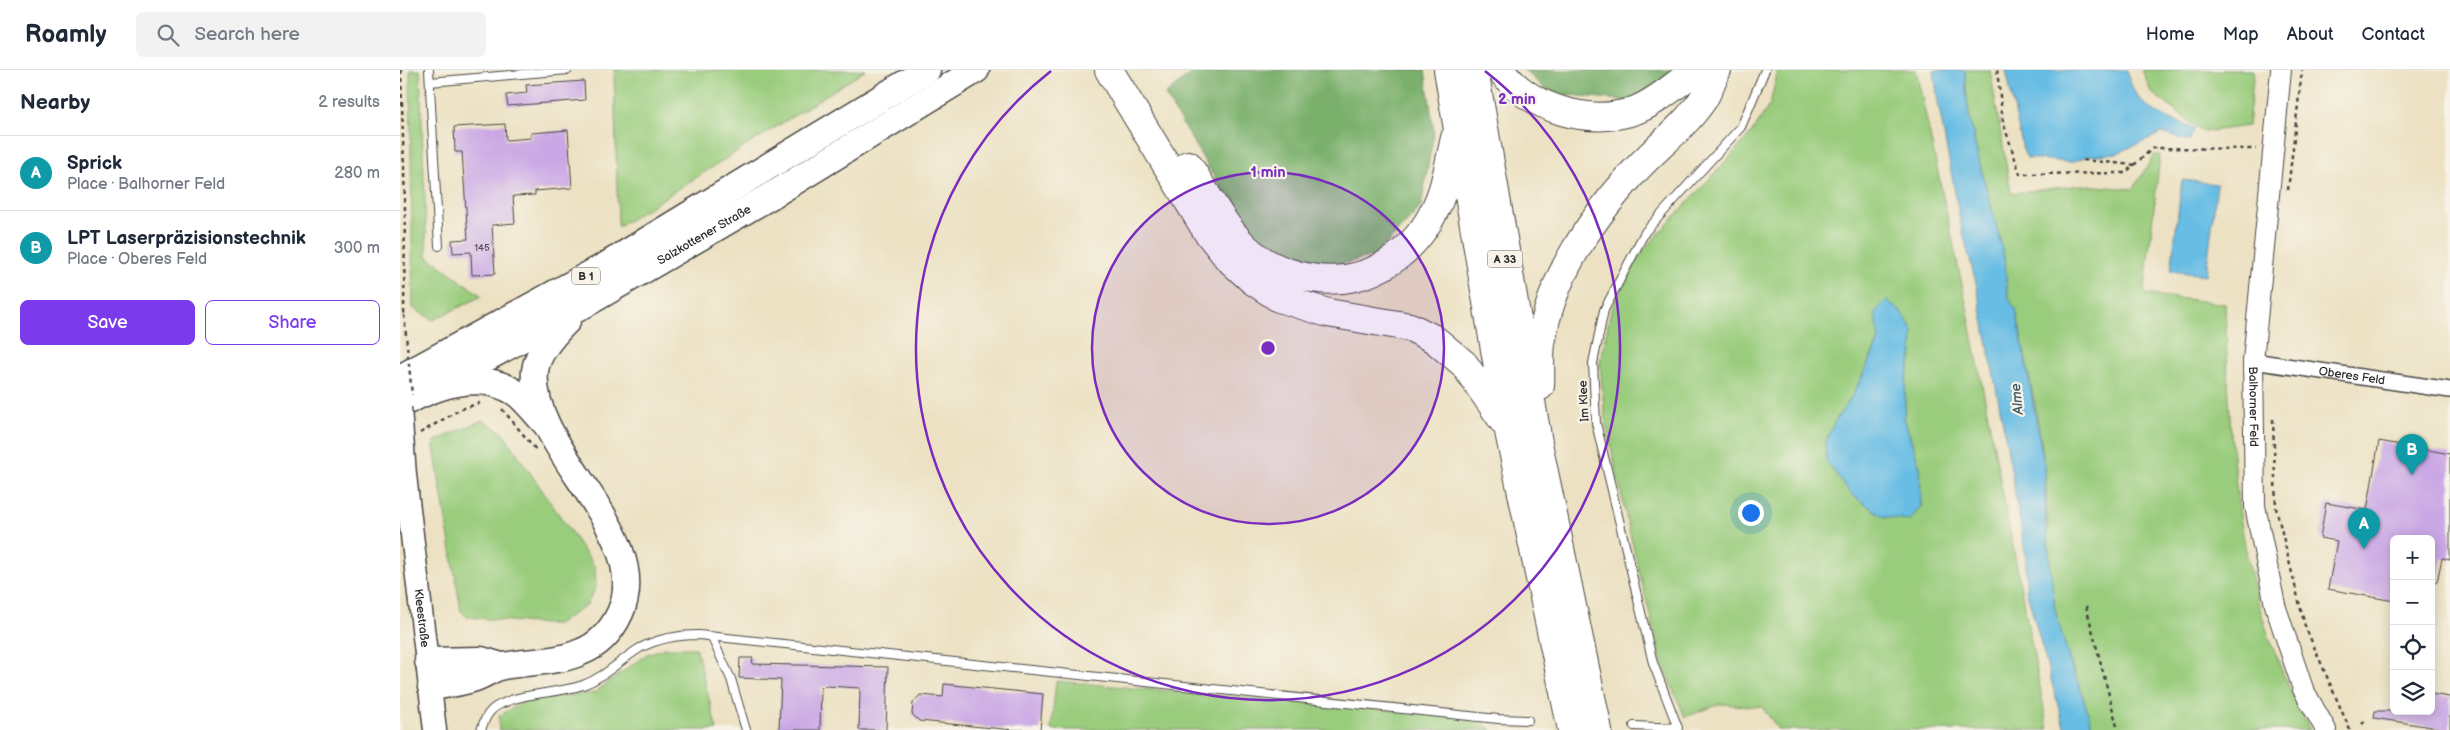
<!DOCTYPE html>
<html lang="en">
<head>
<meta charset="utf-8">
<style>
  body { margin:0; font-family:"Balsamiq Sans",sans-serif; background:#f2f2f3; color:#1f2937 }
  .controls { position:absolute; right:15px; bottom:15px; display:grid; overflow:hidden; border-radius:8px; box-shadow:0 2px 12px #0003 }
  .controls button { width:45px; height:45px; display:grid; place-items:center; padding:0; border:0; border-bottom:1px solid #e0e1e3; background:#fff; color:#1f2937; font:25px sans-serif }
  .you { position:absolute; left:1350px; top:442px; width:18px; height:18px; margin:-12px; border:4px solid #fff; border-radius:50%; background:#1a73e8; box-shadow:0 0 0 8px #1a73e833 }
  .badge { display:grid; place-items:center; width:32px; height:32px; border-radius:50%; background:#7c3aed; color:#fff; font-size:16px; font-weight:700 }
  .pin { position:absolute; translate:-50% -41px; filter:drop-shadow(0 1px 2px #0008) }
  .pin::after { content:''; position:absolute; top:26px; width:18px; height:15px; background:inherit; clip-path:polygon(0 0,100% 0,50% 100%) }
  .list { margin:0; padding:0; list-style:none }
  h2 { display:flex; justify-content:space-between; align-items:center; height:65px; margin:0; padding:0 20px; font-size:21px }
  h2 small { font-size:16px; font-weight:400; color:#747a83 }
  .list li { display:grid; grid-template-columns:32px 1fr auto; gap:15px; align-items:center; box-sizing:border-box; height:75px; padding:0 20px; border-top:1px solid #e0e1e3 }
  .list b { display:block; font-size:19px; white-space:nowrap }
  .list p { margin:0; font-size:16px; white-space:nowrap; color:#747a83 }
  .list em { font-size:16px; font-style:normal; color:#747a83 }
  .actions { display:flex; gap:10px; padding:15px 20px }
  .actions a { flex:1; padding:11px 0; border:1px solid #7c3aed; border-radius:8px; text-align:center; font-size:18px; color:#7c3aed }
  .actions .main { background:#7c3aed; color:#fff }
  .icon { flex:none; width:28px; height:28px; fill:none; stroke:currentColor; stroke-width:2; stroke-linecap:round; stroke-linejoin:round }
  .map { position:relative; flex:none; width:2050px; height:660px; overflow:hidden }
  header { display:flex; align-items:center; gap:30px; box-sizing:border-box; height:70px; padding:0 25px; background:#fff; border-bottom:1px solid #e0e1e3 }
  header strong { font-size:24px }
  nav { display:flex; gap:28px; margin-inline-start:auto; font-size:18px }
  .search { width:350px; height:45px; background:#f2f2f3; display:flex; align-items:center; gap:12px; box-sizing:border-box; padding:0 18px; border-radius:8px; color:#747a83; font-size:19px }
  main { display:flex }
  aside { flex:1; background:#fff }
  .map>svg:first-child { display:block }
</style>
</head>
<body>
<header>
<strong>Roamly</strong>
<div class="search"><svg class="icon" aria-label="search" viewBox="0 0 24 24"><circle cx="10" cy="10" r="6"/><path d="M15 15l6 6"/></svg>Search here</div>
<nav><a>Home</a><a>Map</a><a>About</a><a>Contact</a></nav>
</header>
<main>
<aside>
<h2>Nearby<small>2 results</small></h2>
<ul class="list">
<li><span class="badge" style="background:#0f9aa8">A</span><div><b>Sprick</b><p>Place · Balhorner Feld</p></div><em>280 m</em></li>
<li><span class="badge" style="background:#0f9aa8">B</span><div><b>LPT Laserpräzisionstechnik</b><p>Place · Oberes Feld</p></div><em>300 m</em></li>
</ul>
<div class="actions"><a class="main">Save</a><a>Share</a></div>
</aside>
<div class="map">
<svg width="2050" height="660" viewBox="0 0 2050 660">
  <rect width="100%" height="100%" fill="#f7f3e8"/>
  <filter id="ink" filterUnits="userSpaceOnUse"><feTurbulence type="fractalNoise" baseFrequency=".02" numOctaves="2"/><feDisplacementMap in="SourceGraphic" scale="10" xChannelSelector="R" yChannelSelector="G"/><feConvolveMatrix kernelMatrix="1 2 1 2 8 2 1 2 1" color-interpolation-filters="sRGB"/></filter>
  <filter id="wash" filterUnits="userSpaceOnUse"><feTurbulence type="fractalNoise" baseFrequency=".0096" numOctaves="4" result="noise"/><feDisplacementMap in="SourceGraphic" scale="20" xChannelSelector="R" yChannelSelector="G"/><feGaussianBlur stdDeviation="1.12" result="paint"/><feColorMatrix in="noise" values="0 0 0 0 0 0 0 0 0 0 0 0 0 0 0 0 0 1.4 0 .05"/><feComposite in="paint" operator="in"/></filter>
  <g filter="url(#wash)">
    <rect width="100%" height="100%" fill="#ece1c2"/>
    <path fill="#99cc7c" stroke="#627c54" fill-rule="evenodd" d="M10,0H20L27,186L82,226L33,250L13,238Z
      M214,0H466L218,157Z
      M1378,0H1516L1570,252L1648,660H1379L1362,637L1320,634L1285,647L1262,594L1231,468L1205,350L1200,293L1211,240L1242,182L1350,65L1370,34ZM1479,270L1512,287L1506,309L1504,348L1520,398L1521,436L1510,450L1434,353L1454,323Z
      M1565,0H1590L1611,123L1682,115L1733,119L1754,85H1760L1744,224L1825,234C1829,337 1831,442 1861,542C1873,583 1890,622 1910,660H1693C1681,620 1665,581 1655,541C1645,492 1649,441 1644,393C1638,342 1625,290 1616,239C1603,226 1608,206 1604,188C1591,126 1566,64 1565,0Z
      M1742,0H1854L1848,56L1803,62L1751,22Z
      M83,350L102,362L195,497L196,518L186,536L156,555L67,547L61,541L33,372Z
      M265,578H296L317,660H99V646L126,630L194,623L247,584Z
      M656,611L1073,648L1092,660H651Z"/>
    <path fill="#7ab06c" stroke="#526e4c" d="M795,0H1025L1034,62L1021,137L976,185L927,198L879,184L841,152L765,25Z
      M1124,0H1275L1231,31L1150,23Z"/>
    <path fill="#68bde4" stroke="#4a7488" d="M1534,0H1565C1566,64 1591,126 1604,188C1608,205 1603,226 1616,239L1644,393L1646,454L1655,540L1672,599L1681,620L1693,660H1665L1626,519V487L1605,364L1576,213L1561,155L1538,32Z
      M1606,0H1727C1729,6 1730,13 1733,19C1743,41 1774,51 1795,58L1789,71L1762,63L1718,83L1688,86L1671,92L1627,88L1623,80Z
      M1782,110L1817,114L1806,205L1771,201Z
      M1487,230L1503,244L1513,260L1512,287L1506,309L1504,348L1520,398L1521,436L1510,450L1484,447L1452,425L1426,391L1425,373L1434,353L1454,323L1479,271L1475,242Z"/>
    <g id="blocks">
      <path fill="#caa7e5" d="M184,11L185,30L108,36L106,25L127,23L126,15Z
        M105,54L106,70L131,68V63L168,60L172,118L135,121V125L113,126L115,153L92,155L95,204L72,205L71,182L53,183L52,170L68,169L62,82H55L54,57Z
        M1979,371L2050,384V490L2042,488L2037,512L2031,511V469H1994V531L1928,519L1937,471L1920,468L1926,433L1967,440Z
        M340,588H353L352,594L488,597L486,660H459L460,618L427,616L421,617L420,660H379L381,610L339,608Z
        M544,614L643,624L640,660H614L519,651L512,644L513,633L520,625L543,627Z
        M2031,624L2050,627V660L1974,648L1975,641H2031Z"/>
    </g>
  </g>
  <g filter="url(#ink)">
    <use href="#blocks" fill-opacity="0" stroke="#484642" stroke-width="1"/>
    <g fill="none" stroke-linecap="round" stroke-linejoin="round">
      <defs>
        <path id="service" d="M29,0L39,176
          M30,12L168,0
          M311,566L331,609L346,660
          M1234,656L1278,658L1253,593L1196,353L1193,293L1204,240L1245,162L1341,57L1365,0
          M81,660C85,648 89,639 101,634C126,622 156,624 183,615C205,607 220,590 240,578C259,568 278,565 299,565L1098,649L1128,650"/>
        <g id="minor">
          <path id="s1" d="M1853,291L2050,320"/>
        </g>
        <g id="tertiary">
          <path id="s2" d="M1881,0L1853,291L1855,436L1875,535L1903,619L1926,660"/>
        </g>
        <g id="secondary">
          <path id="s3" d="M5,405L35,660"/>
        </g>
        <g id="trunk">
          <path d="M0,308L205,196L527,0"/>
          <path id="s4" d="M26,321L182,236L379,121L576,0"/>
          <path d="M0,335C34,316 80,299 116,323C126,330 134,342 143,351"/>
          <path d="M28,591L81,590L101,596"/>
          <path d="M31,617C45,615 61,613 75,608C84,605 93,598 103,596C129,591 156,593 181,582C199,575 212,560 220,543C256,464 127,380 135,301C137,282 154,264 167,251"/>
        </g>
        <path id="motorway" d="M709,0L806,160L828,188L852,210L879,228L928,243L1010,257L1034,269L1064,294L1104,352
          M1048,0L1108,357L1172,660
          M1074,0L1139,378L1198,660
          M1101,0C1129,39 1191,57 1236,40C1256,32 1271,18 1288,6L1291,0
          M788,95C806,122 821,153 844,176C862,194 887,204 911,208C973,219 1025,177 1043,119C1048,102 1051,85 1055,68
          M1140,316C1141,303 1139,288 1141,274C1150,208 1190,151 1233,103C1256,77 1285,57 1304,28C1309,19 1312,9 1317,0"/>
      </defs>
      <use href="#service" stroke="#484642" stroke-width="10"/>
      <use href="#minor" stroke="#484642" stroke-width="18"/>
      <use href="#tertiary" stroke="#484642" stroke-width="22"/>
      <use href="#secondary" stroke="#484642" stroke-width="25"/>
      <use href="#trunk" stroke="#484642" stroke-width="29"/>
      <use href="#motorway" stroke="#484642" stroke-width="30"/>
      <path stroke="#484642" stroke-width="2.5" stroke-dasharray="4 4" stroke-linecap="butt" d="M1,0L5,135L4,245
        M1597,0L1603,52L1620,104L1725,103L1753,78L1856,79
        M1683,90L1735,95
        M1888,120L1902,0
        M102,339L137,381
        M1873,349L1876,438L1905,556L1950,660
        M20,363L61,339L80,333
        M1686,536L1718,660
        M1962,654L1967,649"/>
      <use href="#service" stroke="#fff" stroke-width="8"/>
      <use href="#minor" stroke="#fff" stroke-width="15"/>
      <use href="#tertiary" stroke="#fff" stroke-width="20"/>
      <use href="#secondary" stroke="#fff" stroke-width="22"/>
      <use href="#trunk" stroke="#fff" stroke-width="26"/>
      <use href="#motorway" stroke="#fff" stroke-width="28"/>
      <defs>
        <path id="secondary-bridge" d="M0,338L5,405"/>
      </defs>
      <use href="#secondary-bridge" stroke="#484642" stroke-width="25" stroke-linecap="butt"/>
      <path stroke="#484642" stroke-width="2.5" stroke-dasharray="4 4" stroke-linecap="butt" d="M4,245L12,325"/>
      <use href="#secondary-bridge" stroke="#fff" stroke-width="22"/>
    </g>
  </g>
  <circle cx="868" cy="278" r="176" fill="#7b2cbf" fill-opacity=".12"/>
  <g fill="none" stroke="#7b2cbf" stroke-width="2.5">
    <circle cx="868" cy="278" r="176"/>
    <path d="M1085 1A352 352 0 1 1 651 1"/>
  </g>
  <g text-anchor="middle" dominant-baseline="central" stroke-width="4.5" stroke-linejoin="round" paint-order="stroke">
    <g font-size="10" fill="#534a5a">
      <text x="82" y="178">145</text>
    </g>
    <g fill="#f7f3e8" stroke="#686764" stroke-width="1">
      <rect x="1087.5" y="180.5" width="35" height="17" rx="4"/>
      <rect x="172" y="197.5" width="28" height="17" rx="4"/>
    </g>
    <g font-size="11" font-weight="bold" fill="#2b2b2b">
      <text x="1105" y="189">A 33</text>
      <text x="186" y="206">B 1</text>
    </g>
    <g font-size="12" fill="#2b2b2b" stroke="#f7f3e8">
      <text stroke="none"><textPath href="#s4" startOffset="319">Salzkottener Straße</textPath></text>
      <text stroke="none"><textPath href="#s1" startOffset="100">Oberes Feld</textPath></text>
      <text transform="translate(1184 331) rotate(-93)">Im Klee</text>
      <text stroke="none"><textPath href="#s2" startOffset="338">Balhorner Feld</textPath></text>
      <text stroke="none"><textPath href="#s3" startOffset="144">Kleestraße</textPath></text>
    </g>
    <g font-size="14" font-style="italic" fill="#3d5762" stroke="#f7f3e8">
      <text transform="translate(1617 329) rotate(-96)">Alme</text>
    </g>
  </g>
  <circle cx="868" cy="278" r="8" fill="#7b2cbf" stroke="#f7f3e8" stroke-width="2.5"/>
  <g font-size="15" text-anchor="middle" font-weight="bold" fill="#7b2cbf" stroke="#f7f3e8" stroke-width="4.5" stroke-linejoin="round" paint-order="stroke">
    <text x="1117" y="34">2 min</text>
    <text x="868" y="107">1 min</text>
  </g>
</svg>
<div class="controls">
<button>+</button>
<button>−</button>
<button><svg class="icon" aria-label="locate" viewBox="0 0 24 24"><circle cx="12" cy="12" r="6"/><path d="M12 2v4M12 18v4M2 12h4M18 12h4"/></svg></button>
<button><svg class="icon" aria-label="layers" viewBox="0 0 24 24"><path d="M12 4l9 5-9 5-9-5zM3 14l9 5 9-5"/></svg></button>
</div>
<div class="you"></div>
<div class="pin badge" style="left:1964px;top:479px;background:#0f9aa8">A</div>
<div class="pin badge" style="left:2012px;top:405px;background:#0f9aa8">B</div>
</div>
</main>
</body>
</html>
